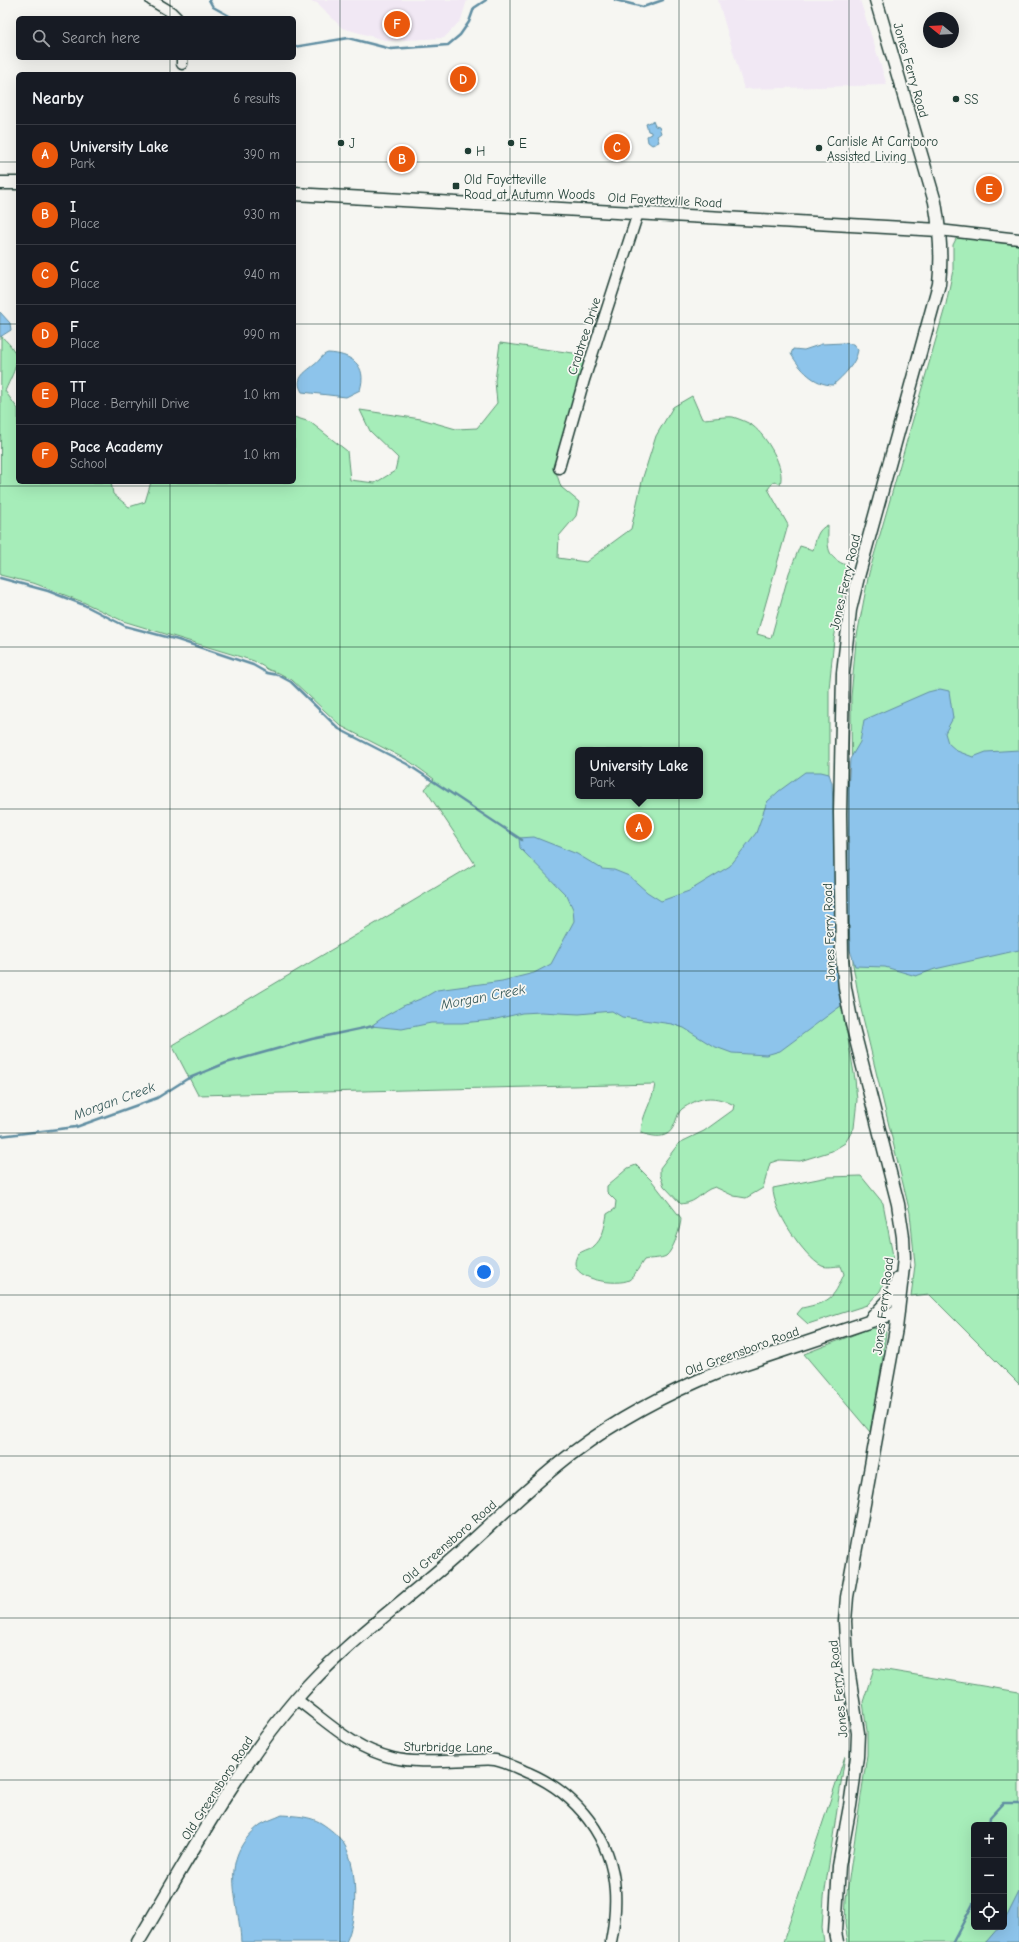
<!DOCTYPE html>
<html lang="en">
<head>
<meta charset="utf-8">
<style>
  body { margin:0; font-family:"Comic Neue",sans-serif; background:#20242c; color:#f1f3f6 }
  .controls { position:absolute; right:12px; bottom:12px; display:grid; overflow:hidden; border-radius:6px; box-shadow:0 4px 16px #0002 }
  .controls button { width:36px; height:36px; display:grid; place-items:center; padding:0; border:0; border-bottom:1px solid #363941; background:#171b24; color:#f1f3f6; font:20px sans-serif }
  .compass { position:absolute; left:923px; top:12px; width:36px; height:36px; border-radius:50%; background:#171b24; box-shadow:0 4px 16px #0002; rotate:288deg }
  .you { position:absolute; left:484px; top:1272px; width:14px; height:14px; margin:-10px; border:3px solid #fff; border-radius:50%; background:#1a73e8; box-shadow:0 0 0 6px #1a73e833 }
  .badge { display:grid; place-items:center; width:26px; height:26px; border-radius:50%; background:#ea580c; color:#fff; font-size:13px; font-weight:700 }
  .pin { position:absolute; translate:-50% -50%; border:2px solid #fff; box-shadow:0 1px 4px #0006 }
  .popup { position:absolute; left:575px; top:747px; width:128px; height:52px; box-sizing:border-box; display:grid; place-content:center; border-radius:6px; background:#171b24; filter:drop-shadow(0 1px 3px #0005); font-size:13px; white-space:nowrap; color:#9ea1a6 }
  .popup b { font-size:15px; color:#f1f3f6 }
  .popup::after { content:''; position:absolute; left:50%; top:100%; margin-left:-8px; border:8px solid transparent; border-top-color:#171b24 }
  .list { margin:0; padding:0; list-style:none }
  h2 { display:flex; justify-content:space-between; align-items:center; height:52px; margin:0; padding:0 16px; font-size:17px }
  h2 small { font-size:13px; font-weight:400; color:#9ea1a6 }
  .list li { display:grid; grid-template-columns:26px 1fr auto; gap:12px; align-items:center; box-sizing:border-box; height:60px; padding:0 16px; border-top:1px solid #363941 }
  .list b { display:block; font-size:15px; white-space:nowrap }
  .list p { margin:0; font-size:13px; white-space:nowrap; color:#9ea1a6 }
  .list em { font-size:13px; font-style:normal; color:#9ea1a6 }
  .icon { flex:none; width:22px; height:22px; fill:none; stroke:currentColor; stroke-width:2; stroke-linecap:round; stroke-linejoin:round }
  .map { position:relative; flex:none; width:1019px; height:1942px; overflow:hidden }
  .search { position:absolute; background:#171b24; box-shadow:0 4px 16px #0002; left:16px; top:16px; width:280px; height:44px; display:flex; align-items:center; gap:10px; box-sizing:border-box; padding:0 14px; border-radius:6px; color:#9ea1a6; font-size:15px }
  .panel { position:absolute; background:#171b24; box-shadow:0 4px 16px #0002; left:16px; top:72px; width:280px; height:412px; border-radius:6px }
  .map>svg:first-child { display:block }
</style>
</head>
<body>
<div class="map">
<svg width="1019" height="1942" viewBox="0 0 1019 1942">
  <rect width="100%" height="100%" fill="#f6f6f2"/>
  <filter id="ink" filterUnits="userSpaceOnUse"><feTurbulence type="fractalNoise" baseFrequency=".025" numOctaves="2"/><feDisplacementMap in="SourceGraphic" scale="8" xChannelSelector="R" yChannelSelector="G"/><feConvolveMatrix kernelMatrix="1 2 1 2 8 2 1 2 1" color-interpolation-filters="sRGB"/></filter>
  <g filter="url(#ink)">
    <path fill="#f1e8f4" d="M307,0H467L461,20L444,38L388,41L342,28L317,3Z
      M718,0H860L887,85L744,89Z"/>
    <path fill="#a6edb9" stroke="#629576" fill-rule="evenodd" d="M957,237L1019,245V1384L929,1294L911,1296L915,1265L910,1213L860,1005L853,965L851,697L856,641L869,573L946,304L953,270V245Z
      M1,336C25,357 16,366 5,391L18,409V482H111L113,494L129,507L145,502L151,482H294V417L310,422L347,451L350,480L375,483L395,471L398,458L370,431L360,410L421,419L456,429L477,428L497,403L495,381L500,343L588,355L554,466L561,487L579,502L576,516L559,536L558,558L586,562L631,529L643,477L656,436L673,407L692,396L702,419C710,419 726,416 733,417C739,419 748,422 753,426C766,436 786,468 780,484L774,481L768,489L788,525L757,634L771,638L789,573L800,546L813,550C816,540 817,529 828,525C828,548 825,557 848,566L834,639L829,689V944L838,1008L842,1005L855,1079L857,1100L854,1128L845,1143L832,1151L800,1161L779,1160L770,1163L763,1188L746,1198L734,1196L715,1187C700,1191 700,1202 681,1204L664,1186L660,1175V1168L679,1143L704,1131L733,1110L734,1105C718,1097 706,1095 690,1104C687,1106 682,1108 680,1111C675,1119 675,1131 665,1135C658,1138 648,1135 641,1133C641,1116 653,1101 655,1084L198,1095L172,1045L475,864L425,789L434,779L409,761L341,726L292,680L279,673L269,670L254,661L123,621L83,602L36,584L0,575ZM578,750H700V796H578Z
      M636,1165L652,1181L681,1218C681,1227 673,1251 666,1256C661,1259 651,1258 644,1260C640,1265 635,1276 629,1280C617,1286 575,1280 575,1263C575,1260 577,1256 578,1254C582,1251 589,1249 593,1247C603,1239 605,1226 607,1214L615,1209L616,1201L607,1192V1186L628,1168Z
      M861,1176L883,1203L893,1256L888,1274L880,1291L867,1305L808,1324L797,1314L802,1308C829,1302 833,1300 844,1274L841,1266C836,1266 827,1268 822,1266C804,1257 772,1209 773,1188L828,1177Z
      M871,1328L880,1329L886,1332L882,1363L870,1432L804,1354Z
      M874,1668L1019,1692V1942H848L845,1924L846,1899L867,1755V1731L863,1702ZM974,1825H1004V1927H974Z
      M845,1756L824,1897L822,1928L824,1942H783Z"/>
    <path fill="#8dc4eb" stroke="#618ea2" d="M653,121L655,126L659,127L661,133L657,136L659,142L652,145L648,142L647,136L651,134V132L648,131L646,124Z
      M0,312L10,323L11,330L0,337Z
      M844,343L853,344L858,350C856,364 843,376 833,385C814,385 800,369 791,354L793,349L804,350L822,344Z
      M328,353C351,354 368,365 360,390L346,397L302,392C294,379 304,373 314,365C320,361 321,355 328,353Z
      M940,689L949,691L953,718L945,733L948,743L957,751L973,757L986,752L1019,750V950L935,969L916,976L885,967L855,966L850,950L849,916L837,920L842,1005L780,1051L766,1055L732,1053L713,1046L684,1028L672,1024L622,1017L612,1011L579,1014L541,1012L522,1013L492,1020L462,1023H431L402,1029L371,1026L385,1016L403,1006L425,997L437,990L502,981L534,973L551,964L574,921L573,909L567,896L520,848L519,838L534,837L577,854L602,869L614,870L629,876L647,892L661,901L689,891L730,866L756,833L767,802L779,791L805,772H821L829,774L832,783L836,871L849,870L848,792L850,759L860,742L864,720L928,692Z
      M282,1815C295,1816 310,1816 321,1823C329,1828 339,1836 344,1844C358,1866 358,1918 346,1942H241C239,1897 217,1860 260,1825C266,1821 276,1818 282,1815Z
      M1019,1892V1942H986L999,1927H1004V1922Z"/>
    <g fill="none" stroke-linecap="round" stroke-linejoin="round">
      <path stroke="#618ea2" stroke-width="2.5" d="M209,0L213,7L233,18
        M615,0L643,7L663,0
        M294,47L348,38L391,49L448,45L460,35L469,22L474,8L486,0
        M0,578L48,591L84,605L125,626L178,640L253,665L267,673L278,675L291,682L339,729L407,764L522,840
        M0,1136L76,1127L157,1098L187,1079L226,1063L312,1039L373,1026
        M989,1825L990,1817L1003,1803H1019
        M953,1942L974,1902"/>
      <defs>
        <path id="minor" d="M151,0L171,12L177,18
          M182,58V64
          M939,230L1019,239
          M559,468L584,380L638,213
          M296,1699C329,1723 352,1748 393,1758C418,1764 448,1760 474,1760C481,1760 489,1759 495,1760C506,1762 519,1769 529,1773C577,1794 612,1838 615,1891C616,1908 614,1926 611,1942"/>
        <path id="tertiary" d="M0,183H18
          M294,194L939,230
          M871,1319L889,1300L898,1279
          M138,1942C188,1859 234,1772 297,1698C339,1649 393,1610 442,1568C487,1530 527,1487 574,1452C618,1419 667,1393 719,1372L898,1312
          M837,1942L835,1932L839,1866L850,1806L857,1757L858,1733L847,1662L845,1621L847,1597L896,1329L904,1258L903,1237L898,1204L852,1024L845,988L842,957L840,813L843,673L850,610L858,577L939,284C942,256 940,230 935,202L876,0"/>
      </defs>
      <use href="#minor" stroke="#1f3d34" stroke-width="13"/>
      <use href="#tertiary" stroke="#1f3d34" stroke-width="15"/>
      <use href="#minor" stroke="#f6f6f2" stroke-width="10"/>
      <use href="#tertiary" stroke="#f6f6f2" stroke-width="12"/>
    </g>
  </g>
  <path fill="none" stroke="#1f3d34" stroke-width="1" stroke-opacity="0.55" d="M170,0V18M340,0V1942M510,0V1942M679,0V1942M849,0V1942M170,58V74M0,162H18M294,162H1019M0,324H18M294,324H1019M170,482V1942M0,486H1019M0,647H1019M0,809H1019M0,971H1019M0,1133H1019M0,1295H1019M0,1456H1019M0,1618H1019M0,1780H1019"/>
  <g fill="#1f3d34" stroke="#f6f6f2" stroke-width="1.5">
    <circle cx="956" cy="99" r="4"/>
    <circle cx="341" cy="143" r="4"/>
    <circle cx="511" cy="143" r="4"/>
    <circle cx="819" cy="148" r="4"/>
    <circle cx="468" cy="151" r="4"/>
    <rect x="452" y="182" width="8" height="8" rx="2"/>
  </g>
  <g text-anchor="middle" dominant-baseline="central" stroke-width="3.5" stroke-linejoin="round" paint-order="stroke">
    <g font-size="13" fill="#1f3d34" stroke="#f6f6f2">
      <text transform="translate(911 70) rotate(74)">Jones Ferry Road</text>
      <text transform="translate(665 200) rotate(3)">Old Fayetteville Road</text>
      <text transform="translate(584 336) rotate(-72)">Crabtree Drive</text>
      <text transform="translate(845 582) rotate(-77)">Jones Ferry Road</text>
      <text transform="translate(829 932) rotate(-92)">Jones Ferry Road</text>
      <text transform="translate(883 1306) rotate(-83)">Jones Ferry Road</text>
      <text transform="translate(742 1351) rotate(-20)">Old Greensboro Road</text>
      <text transform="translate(449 1542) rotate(-41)">Old Greensboro Road</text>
      <text transform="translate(838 1689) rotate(-96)">Jones Ferry Road</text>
      <text transform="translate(448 1747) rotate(1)">Sturbridge Lane</text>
      <text transform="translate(217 1788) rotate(-57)">Old Greensboro Road</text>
    </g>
    <g font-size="13" fill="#1f3d34" stroke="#f6f6f2" text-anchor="start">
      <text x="964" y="99">SS</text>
      <text x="827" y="141">Carlisle At Carrboro<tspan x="827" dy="15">Assisted Living</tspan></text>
      <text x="349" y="143">J</text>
      <text x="519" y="143">E</text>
      <text x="476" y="151">H</text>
      <text x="464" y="179">Old Fayetteville<tspan x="464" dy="15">Road at Autumn Woods</tspan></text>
    </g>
    <g font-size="14" font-style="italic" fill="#355859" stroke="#f6f6f2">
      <text transform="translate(483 997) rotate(-11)">Morgan Creek</text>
      <text transform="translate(114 1101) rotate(-20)">Morgan Creek</text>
    </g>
  </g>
</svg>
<div class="controls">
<button>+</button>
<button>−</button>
<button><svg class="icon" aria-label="locate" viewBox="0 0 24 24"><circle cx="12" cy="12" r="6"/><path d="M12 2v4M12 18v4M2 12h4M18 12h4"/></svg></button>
</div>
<svg class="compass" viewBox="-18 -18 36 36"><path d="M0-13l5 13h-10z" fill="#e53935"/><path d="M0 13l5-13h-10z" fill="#9ea1a6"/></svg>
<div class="you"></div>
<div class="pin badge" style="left:639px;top:827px">A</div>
<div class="popup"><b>University Lake</b>Park</div>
<div class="pin badge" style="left:402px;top:159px">B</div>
<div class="pin badge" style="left:617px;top:147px">C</div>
<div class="pin badge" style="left:463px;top:79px">D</div>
<div class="pin badge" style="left:989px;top:189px">E</div>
<div class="pin badge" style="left:397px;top:24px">F</div>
<div class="search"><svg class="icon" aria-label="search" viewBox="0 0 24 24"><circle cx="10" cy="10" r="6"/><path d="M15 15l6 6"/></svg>Search here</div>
<section class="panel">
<h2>Nearby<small>6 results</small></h2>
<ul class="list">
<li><span class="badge">A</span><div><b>University Lake</b><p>Park</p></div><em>390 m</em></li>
<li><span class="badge">B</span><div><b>I</b><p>Place</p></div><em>930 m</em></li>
<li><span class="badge">C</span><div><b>C</b><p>Place</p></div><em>940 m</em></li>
<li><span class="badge">D</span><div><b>F</b><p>Place</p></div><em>990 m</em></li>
<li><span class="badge">E</span><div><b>TT</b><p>Place · Berryhill Drive</p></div><em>1.0 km</em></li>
<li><span class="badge">F</span><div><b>Pace Academy</b><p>School</p></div><em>1.0 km</em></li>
</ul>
</section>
</div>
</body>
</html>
